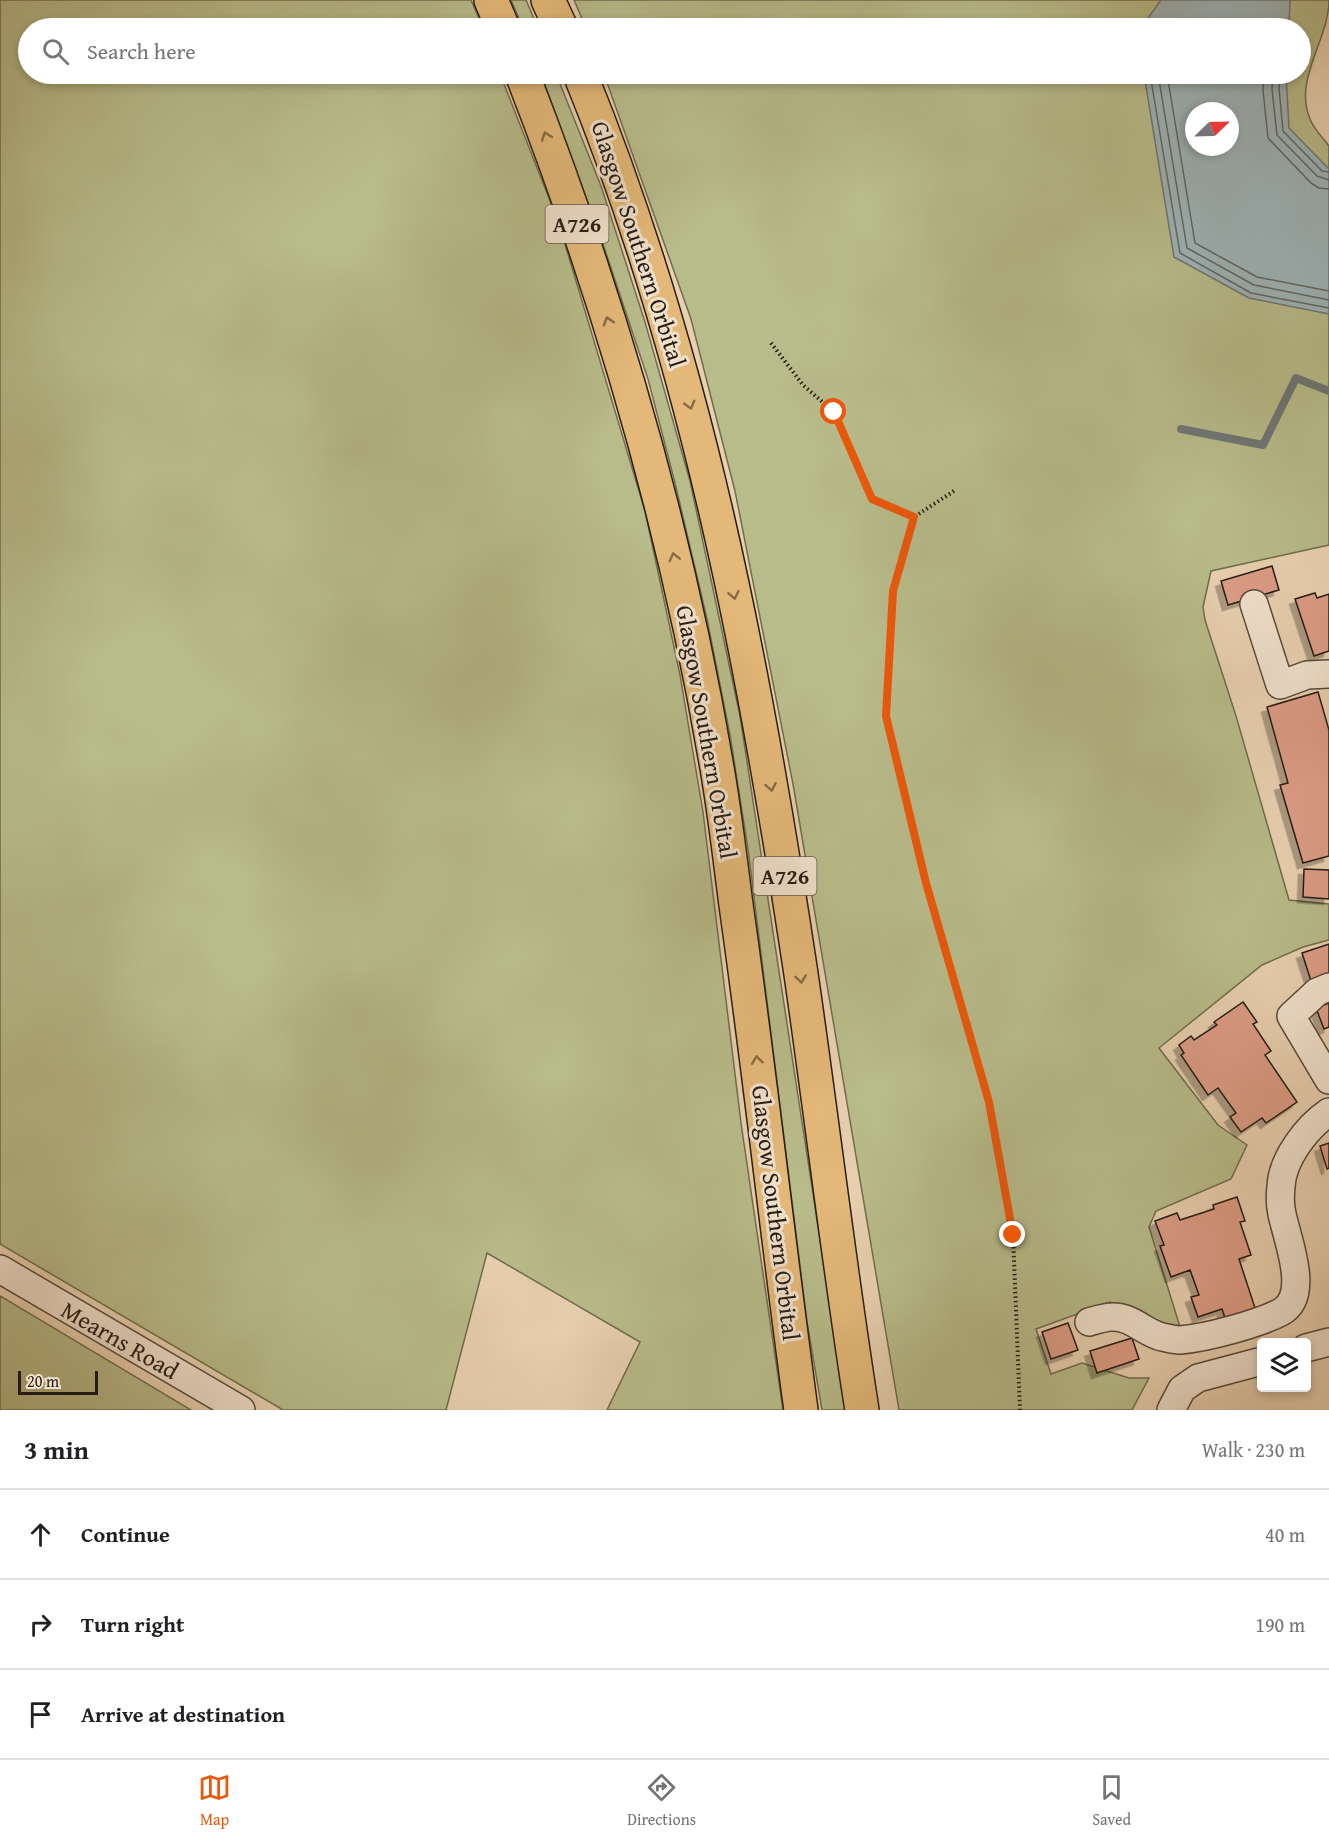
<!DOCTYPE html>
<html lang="en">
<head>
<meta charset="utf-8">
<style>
  body { margin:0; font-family:"Gentium Book Plus",serif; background:#f6f6f6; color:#202124 }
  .controls { position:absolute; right:18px; bottom:18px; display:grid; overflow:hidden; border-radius:6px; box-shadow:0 3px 9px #0003 }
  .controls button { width:54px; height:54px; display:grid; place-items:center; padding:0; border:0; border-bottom:2px solid #e0e0e0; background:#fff; color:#202124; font:30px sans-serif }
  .compass { position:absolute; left:1185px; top:102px; width:54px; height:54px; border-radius:50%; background:#fff; box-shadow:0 3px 9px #0003; rotate:67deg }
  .scale { position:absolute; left:18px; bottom:15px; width:80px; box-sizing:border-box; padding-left:6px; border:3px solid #271e12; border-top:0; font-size:16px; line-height:21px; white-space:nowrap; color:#271e12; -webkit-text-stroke:4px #f0e0cc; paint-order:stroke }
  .stop { position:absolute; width:18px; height:18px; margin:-14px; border:4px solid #ea580c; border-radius:50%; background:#fff }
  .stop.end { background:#ea580c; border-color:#fff; box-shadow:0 2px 6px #0008 }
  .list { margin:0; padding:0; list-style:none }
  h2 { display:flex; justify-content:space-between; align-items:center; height:78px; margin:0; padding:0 24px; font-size:26px }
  h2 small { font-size:20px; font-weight:400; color:#757577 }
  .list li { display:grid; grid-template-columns:39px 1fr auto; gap:18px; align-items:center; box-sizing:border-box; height:90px; padding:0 24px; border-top:2px solid #e0e0e0 }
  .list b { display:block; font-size:22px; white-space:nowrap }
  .list em { font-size:20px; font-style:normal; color:#757577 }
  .icon { flex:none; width:33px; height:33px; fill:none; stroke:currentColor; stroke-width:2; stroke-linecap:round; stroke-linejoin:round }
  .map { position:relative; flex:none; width:1329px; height:1410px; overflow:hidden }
  .search { position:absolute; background:#fff; box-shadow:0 3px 9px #0003; left:18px; right:18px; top:18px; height:66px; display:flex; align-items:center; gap:15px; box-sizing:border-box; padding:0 21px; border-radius:33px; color:#757577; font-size:22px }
  .sheet { height:348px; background:#fff }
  nav { display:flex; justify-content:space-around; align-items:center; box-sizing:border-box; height:84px; border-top:2px solid #e0e0e0; background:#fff; font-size:16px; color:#757577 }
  nav a { display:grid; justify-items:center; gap:3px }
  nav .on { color:#ea580c }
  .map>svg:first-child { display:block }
</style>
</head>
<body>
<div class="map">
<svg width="1329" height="1410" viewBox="0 0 1329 1410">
  <defs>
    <filter id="shadow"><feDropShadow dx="-5.5" dy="5.5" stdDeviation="0" flood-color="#0004"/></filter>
  </defs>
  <rect width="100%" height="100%" fill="#e8d0b0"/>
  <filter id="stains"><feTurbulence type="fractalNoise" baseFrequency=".00333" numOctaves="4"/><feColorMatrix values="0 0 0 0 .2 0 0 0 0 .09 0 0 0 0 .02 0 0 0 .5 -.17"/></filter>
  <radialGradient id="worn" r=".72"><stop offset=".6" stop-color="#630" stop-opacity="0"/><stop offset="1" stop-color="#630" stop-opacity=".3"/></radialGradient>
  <path fill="#b8bb8a" stroke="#706c4e" stroke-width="1.5" fill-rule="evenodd" d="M0,0H471L483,28H28V74H500L558,221L645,511L680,675L703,812L741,1123L783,1410H607L640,1342L487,1253L446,1410H283L0,1244Z
    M511,0H526L538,28H523Z
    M574,0H1329C1329,40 1293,79 1310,119C1313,128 1323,138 1329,146V545L1211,571L1203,607L1205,620L1236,716L1289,900L1329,904V940L1303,947L1262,965L1159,1048L1218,1125L1247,1145L1231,1179L1156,1211L1149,1227L1181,1330L1145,1319L1110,1302L1036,1329L1051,1374L1082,1363L1129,1378H1149L1132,1410H899L793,784L735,491L691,319L604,74H1300V28H586ZM1194,111H1230V147H1194Z
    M541,74H556L601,186L645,322L690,481L740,716L846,1410H822L807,1322L748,849L730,735L707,619L675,483L648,379L602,241Z
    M0,1296L191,1410H0Z"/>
  <path fill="#9db3b7" stroke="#6e7775" stroke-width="1.5" fill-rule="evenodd" d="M1161,0H1290L1289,28H1147L1148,18Z
    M1144,74H1286L1289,128L1329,169V314L1249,298L1174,257ZM1194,111H1230V147H1194Z"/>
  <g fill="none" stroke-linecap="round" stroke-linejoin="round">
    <path stroke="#626864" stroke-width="1.5" d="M1150,74L1180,253L1251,293L1329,308
      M1158,74L1187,248L1254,285L1329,300
      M1167,74L1195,243L1257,277L1329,291
      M1264,74L1263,90L1268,138L1311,183L1319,188L1329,189
      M1273,74L1272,89L1277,135L1317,176L1329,180
      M1280,74L1279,88L1283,131L1322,171L1329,172"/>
    <path stroke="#6e7775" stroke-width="8" d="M1181,429L1263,445L1296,378L1329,391"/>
  </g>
  <path fill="#dc9c86" stroke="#271e12" stroke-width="1.5" filter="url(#shadow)" d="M1272,566L1279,590L1228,605L1221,581Z
    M1315,593L1317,598L1329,594V651L1314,656L1295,599Z
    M1318,692L1329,730V856L1303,863L1280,785L1288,783L1267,707Z
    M1304,869L1329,870V899L1303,897Z
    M1329,944V975L1311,981L1302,953Z
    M1243,1002L1257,1022L1253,1024L1271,1051L1265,1055L1297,1102L1266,1123L1262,1118L1241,1132L1230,1117L1236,1113L1218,1088L1208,1095L1181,1055L1184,1053L1179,1045L1191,1036L1194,1040L1217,1025L1214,1022Z
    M1329,1003V1027L1324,1029L1316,1008Z
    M1329,1143V1168L1327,1169L1320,1146Z
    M1237,1197L1245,1221L1240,1222L1251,1255L1239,1259L1256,1311L1226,1321L1222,1309L1198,1317L1191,1297L1199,1295L1190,1270L1171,1277L1160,1246L1164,1245L1155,1221L1177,1213L1180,1220L1214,1209L1213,1205Z
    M1068,1323L1078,1350L1051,1359L1042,1332Z
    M1132,1338L1139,1359L1097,1373L1090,1351Z"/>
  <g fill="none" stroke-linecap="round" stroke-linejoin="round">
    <defs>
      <path id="minor" d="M1254,604L1280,685L1307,675L1329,674
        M1329,987L1317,992L1291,1016L1329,1080
        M0,1269L241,1410
        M1089,1322C1096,1320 1105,1317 1112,1317C1131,1316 1145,1333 1162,1337C1168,1338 1175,1340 1180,1340C1206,1338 1258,1324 1281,1312C1311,1296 1287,1239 1282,1214C1280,1205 1280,1195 1281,1187C1282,1159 1307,1127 1329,1112
        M1306,1348L1329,1342
        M1171,1410L1182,1389L1198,1378L1262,1361"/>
      <path id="highway" d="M491,0L503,28
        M548,0L561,28
        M522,74C609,297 677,531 717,768C725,814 730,859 736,905C760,1073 778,1242 801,1410
        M580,74C697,361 755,668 801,974C822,1119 839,1265 862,1410"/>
    </defs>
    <use href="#minor" stroke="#574a3a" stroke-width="30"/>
    <use href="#highway" stroke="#271e12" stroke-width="36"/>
    <path stroke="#271e12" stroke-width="4" stroke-dasharray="1.5 3" stroke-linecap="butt" d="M771,343L803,385L834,412L871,499L914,517
      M954,491L914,517L893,591L886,716L926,883L989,1102L1013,1235L1020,1410"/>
    <use href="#minor" stroke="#f0e0cc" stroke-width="27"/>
    <use href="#highway" stroke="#e4b878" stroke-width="33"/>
  </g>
  <defs><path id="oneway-chevron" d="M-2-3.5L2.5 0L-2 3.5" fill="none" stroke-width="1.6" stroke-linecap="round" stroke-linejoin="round" transform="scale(1.5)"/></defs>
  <g stroke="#866b45">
    <use href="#oneway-chevron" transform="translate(546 136) rotate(-110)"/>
    <use href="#oneway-chevron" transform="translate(608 321) rotate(-107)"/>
    <use href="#oneway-chevron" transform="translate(690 405) rotate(75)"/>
    <use href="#oneway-chevron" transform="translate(674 557) rotate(-104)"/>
    <use href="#oneway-chevron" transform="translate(734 595) rotate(78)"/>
    <use href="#oneway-chevron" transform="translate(771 787) rotate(80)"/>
    <use href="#oneway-chevron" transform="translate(801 979) rotate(82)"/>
    <use href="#oneway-chevron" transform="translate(757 1060) rotate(-97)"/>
  </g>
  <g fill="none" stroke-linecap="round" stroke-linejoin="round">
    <path stroke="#ea580c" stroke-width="8" d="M834,412L872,499L914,517L893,591L886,716L926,883L989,1102L1013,1235"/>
  </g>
  <g text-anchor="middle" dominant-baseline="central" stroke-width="6" stroke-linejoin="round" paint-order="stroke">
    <g fill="#f0e0cc" stroke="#63584a" stroke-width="1.5">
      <rect x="545.5" y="205" width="63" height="38" rx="4.5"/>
      <rect x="753.5" y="857" width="63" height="38" rx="4.5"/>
    </g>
    <g font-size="22" font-weight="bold" fill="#271e12">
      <text x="577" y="224">A726</text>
      <text x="785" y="876">A726</text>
    </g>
    <g font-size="24" fill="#271e12" stroke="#f0e0cc">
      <text transform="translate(639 244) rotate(72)">Glasgow Southern Orbital</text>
      <text transform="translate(707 732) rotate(80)">Glasgow Southern Orbital</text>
      <text transform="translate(776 1213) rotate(83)">Glasgow Southern Orbital</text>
      <text transform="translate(120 1340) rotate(30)">Mearns Road</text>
    </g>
  </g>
  <rect width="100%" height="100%" filter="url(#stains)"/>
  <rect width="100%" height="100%" fill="url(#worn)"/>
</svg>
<div class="controls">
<button><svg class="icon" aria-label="layers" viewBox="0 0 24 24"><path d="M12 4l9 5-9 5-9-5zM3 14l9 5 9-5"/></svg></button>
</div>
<svg class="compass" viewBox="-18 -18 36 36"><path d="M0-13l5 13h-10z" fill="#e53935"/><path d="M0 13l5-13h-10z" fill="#757577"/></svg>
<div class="scale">20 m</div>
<div class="stop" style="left:834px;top:412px"></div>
<div class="stop end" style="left:1013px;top:1235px"></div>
<div class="search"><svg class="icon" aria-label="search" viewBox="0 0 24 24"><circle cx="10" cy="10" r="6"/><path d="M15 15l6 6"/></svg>Search here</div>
</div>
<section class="sheet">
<h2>3 min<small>Walk · 230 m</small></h2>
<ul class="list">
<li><svg class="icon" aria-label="ahead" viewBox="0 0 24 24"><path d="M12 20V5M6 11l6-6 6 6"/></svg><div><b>Continue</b></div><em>40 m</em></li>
<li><svg class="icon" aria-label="right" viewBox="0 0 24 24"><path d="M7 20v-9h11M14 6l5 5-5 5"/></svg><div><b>Turn right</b></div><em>190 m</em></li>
<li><svg class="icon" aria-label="arrive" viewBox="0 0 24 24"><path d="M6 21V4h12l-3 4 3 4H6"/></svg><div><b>Arrive at destination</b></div></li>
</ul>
</section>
<nav>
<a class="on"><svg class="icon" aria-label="map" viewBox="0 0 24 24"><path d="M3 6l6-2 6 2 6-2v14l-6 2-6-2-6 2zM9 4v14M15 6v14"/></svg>Map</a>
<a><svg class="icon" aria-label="directions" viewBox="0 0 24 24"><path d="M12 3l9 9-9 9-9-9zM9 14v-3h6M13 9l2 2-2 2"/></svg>Directions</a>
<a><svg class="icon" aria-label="saved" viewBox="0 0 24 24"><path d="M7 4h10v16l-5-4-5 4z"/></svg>Saved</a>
</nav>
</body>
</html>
